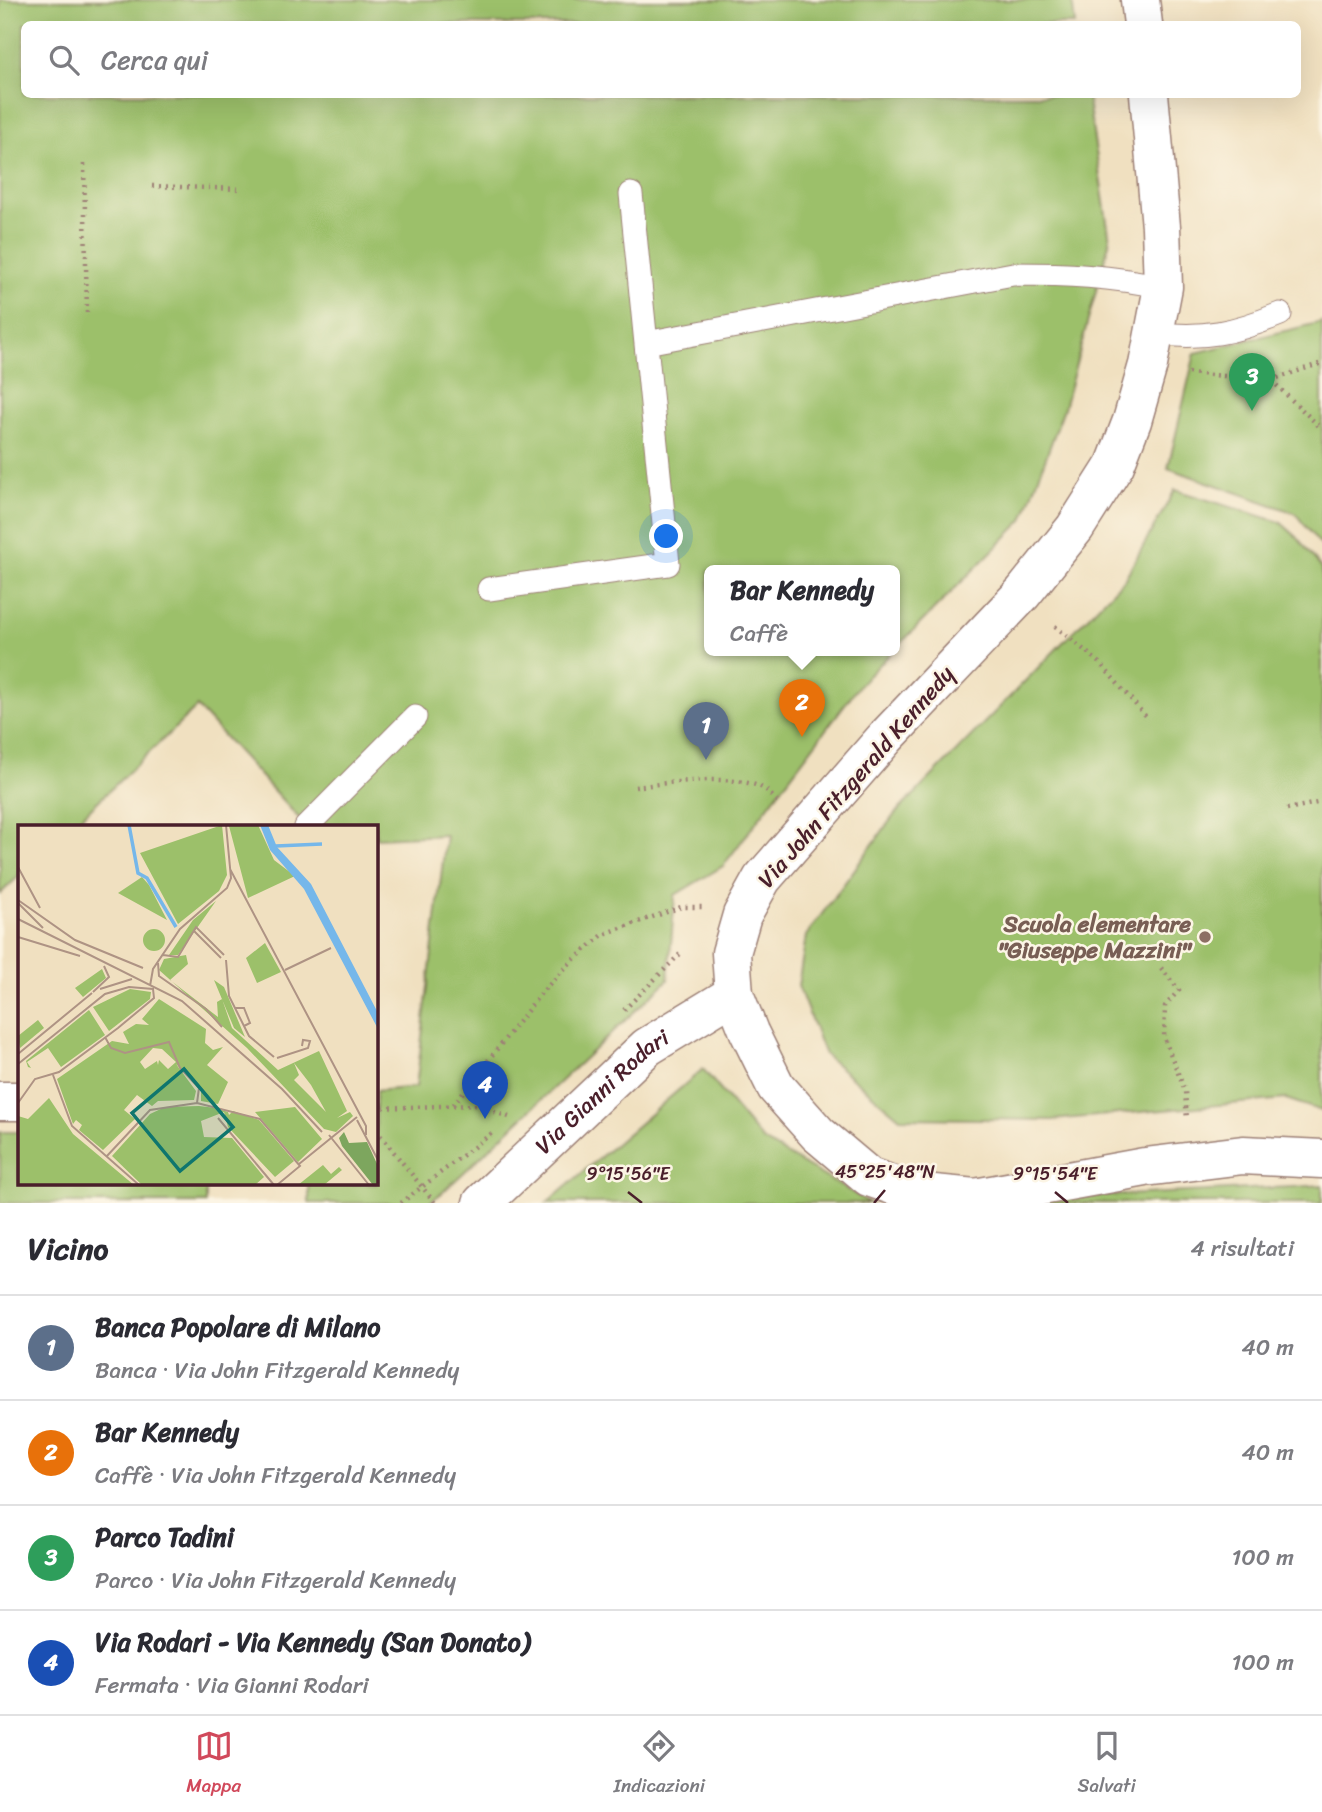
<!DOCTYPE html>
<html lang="it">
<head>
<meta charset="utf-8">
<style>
  body { margin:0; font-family:Sriracha,sans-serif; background:#f7f7f7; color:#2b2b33 }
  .you { position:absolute; left:667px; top:537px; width:24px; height:24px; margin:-18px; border:5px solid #fff; border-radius:50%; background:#1a73e8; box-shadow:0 0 0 10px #1a73e833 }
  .badge { display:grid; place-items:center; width:46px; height:46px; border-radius:50%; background:#d1495b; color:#fff; font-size:23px; font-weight:700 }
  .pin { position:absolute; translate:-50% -58px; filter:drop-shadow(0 2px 4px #0008) }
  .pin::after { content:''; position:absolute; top:37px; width:24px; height:21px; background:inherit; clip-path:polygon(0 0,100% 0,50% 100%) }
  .popup { position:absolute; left:704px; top:565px; width:196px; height:91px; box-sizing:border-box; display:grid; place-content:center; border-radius:10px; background:#fff; filter:drop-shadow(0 2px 5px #0005); font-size:23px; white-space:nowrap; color:#7c7c81 }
  .popup b { font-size:26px; color:#2b2b33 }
  .popup::after { content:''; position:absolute; left:50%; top:100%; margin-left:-14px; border:14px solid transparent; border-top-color:#fff }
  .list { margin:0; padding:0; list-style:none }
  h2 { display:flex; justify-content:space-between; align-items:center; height:91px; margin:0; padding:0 28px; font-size:30px }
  h2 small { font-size:23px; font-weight:400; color:#7c7c81 }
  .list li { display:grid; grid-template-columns:46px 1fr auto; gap:21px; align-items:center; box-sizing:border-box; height:105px; padding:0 28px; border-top:2px solid #e1e1e2 }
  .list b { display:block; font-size:26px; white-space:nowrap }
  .list p { margin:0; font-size:23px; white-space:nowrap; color:#7c7c81 }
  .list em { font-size:23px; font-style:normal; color:#7c7c81 }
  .icon { flex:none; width:38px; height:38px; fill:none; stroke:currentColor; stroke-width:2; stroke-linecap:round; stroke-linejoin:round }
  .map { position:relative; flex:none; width:1322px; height:1203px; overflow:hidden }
  .search { position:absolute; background:#fff; box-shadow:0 7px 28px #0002; left:21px; right:21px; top:21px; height:77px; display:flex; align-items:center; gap:18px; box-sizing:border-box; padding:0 24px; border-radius:10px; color:#7c7c81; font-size:26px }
  .sheet { height:511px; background:#fff }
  nav { display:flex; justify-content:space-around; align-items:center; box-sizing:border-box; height:98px; border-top:2px solid #e1e1e2; background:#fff; font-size:19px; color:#7c7c81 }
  nav a { display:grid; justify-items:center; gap:4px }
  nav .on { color:#d1495b }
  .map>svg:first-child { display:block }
</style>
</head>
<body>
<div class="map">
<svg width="1322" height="1203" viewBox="0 0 1322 1203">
  <rect width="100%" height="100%" fill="#fcf5e5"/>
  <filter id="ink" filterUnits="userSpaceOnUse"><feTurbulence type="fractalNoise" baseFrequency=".0143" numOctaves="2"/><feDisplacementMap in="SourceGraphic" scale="14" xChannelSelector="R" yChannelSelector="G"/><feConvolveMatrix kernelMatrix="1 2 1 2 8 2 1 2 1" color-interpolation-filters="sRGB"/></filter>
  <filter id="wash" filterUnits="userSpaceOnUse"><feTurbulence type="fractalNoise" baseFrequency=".00686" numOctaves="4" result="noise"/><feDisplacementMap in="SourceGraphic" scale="28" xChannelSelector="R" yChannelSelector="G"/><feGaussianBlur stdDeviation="1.57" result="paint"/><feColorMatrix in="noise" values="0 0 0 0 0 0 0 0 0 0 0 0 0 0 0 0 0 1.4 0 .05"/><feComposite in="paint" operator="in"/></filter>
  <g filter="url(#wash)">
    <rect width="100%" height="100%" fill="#f0e0c0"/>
    <path fill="#9cc06a" stroke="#73704a" stroke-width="2" d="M0,0H1072L1075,24H24V94L1087,95L1110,240L1064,408L1023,520L895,649V571H709V651H893L861,683L723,866L675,895L668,980L442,1193L428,1203H309V1184H376V1091L416,1087L446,835L376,838V827H307L197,707L71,827H19V876L0,894Z
      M1322,322V547L1295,513L1168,468L1195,353Z
      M1175,490L1280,522L1297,537L1322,569V1111L1286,1099L1052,1120L900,1118L825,1055L798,986L806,936L895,814L1124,580Z
      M703,1069L762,1140L870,1203H547Z
      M0,1132H19V1184H206V1203H0Z
      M1322,1185V1203H953L1292,1187Z"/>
  </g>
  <g filter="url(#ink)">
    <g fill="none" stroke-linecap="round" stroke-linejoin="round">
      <defs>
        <path id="lane" d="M1155,333C1202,340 1236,332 1280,314
          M646,343L1013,274C1067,274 1110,276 1163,287
          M489,589L668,564L631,194
          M306,827L415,717"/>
        <g id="street">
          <path d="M1140,0L1143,24"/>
          <path d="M1149,94L1161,227L1163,287L1148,365L1132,421L1115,465L1075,528L1023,593L886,737L762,879L742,915L731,953L734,994L749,1032L776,1087L818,1134L869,1177L913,1192L975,1198L1145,1167L1243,1155L1322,1159"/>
          <path d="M0,1101H19"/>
          <path id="s1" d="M482,1203L647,1047L734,994"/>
        </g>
      </defs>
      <use href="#lane" stroke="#9d8076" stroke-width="25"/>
      <use href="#street" stroke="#9d8076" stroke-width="41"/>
      <path stroke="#9d8076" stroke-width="4.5" stroke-dasharray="2 5" stroke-linecap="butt" d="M84,164L87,314
        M152,186L242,189
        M1188,373L1271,380L1322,429
        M1271,380L1322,363
        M1055,626L1100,663L1147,718
        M635,787C667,783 739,772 766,790C770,793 774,799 778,802
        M1287,809L1322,802
        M1161,968L1179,990L1165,1006L1164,1038L1185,1091L1187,1120
        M624,1010L681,953
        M453,1105L542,992L571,962L604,934L681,907H702
        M376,1108L474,1105L512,1118
        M376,1130L435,1203
        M401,1203L492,1133"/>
      <use href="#lane" stroke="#fff" stroke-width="23"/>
      <use href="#street" stroke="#fff" stroke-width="38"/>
    </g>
  </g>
  <path fill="none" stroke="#4a1f2b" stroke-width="2.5" d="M628,1192L642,1203M1055,1192L1068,1203M874,1203L885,1190"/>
  <circle fill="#8d6e63" stroke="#fcf5e5" stroke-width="2.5" cx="1205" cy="937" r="7"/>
  <g text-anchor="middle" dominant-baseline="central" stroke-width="5" stroke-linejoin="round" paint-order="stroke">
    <g font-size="23" fill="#4a1f2b" stroke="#fcf5e5">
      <text transform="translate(856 777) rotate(-49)">Via John Fitzgerald Kennedy</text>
      <text stroke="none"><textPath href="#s1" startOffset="164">Via Gianni Rodari</textPath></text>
    </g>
    <g font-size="23" font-weight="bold" fill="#785e54" stroke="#fcf5e5" text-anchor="end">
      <text x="1191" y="924">Scuola elementare<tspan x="1191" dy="26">"Giuseppe Mazzini"</tspan></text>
    </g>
  </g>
  <g transform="translate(18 825)">
    <rect width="360" height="360" fill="#f0e0c0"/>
    <path d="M204,0L209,50L201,66L160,99L122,28ZM240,0L256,35L277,51L230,73L211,1ZM124,52L131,60L149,95L100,68ZM198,76L160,130H151L175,95ZM125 115a11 11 0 1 1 22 0a11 11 0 1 1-22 0ZM247,118L263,147L239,158L228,133ZM168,130L170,139L152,155L200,192L199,177L204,174L214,203L260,245L301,226L329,286L319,293L332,287L335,291L318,307L306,304L229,223L141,145L146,134ZM276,238L293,260L308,287L276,255L281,250ZM84,144L88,153L65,172L57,163ZM196,155L206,162L227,212L216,203ZM112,164L133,167L132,174L91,206L75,182ZM141,174L188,204L187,218L195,225L205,222L189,240L210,257L200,279L183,276V264L158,239L178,266L176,275L140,276L134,281L119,270L106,285L117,294L85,325L61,305L64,300L58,295L55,299L39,254L94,216L111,219L105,207L118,199L131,200L124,194ZM135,223L144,224L158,237L150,244L141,235L140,240L139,236L127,244L122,237ZM71,185L87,210L43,242L30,223L9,237L13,243L10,242L8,236ZM20,195L26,203L2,223L0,211ZM31,273L55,309L116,360H1L0,291L10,294ZM181,281L198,283L210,287L211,290L215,286L241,295L276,336L257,352L210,302L206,287L183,296L186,312L214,313L246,352L237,360H124L94,331L132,289L147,282ZM277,282L304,314L280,337L237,287ZM305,340L313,349L321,342L324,345L306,360H280Z" fill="#9cc06a" fill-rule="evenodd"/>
    <path d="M326,307L331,318L349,317L360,341V360H355L324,321L321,313Z" fill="#7da65e"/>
    <path d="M242,0H250L259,22L293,59L360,188V204L286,64L252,25Z" fill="#75b7ea"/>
    <path fill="none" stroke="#75b7ea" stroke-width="3.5" d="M111,0L120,48L129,53L158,102M258,21L304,19"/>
    <path fill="none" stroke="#ae9384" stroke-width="2" d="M0,42L22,83M212,44L348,301V310M0,75L57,115L125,143M0,78L25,103M0,94L164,176L264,264L304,307M176,106L203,133M0,112L62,131M145,130L160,132L178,102L206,130M208,135L211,171L231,211L256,232M140,138L141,151L188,184L204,202M267,145L313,123M132,161L135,144L162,104L209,63L213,53L208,0M82,164L114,154M75,167L91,152L86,141M217,183H226L232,198L226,201M87,212L93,223L107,228L151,217L162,243L181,263L179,278M0,229L74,168M259,233L290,223L292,216L285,215L284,221M0,239L87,169L111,162L135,164L136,173L100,203L41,247L17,254L0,278M35,250L54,301L121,360M179,278L242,294L282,341L259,360M200,293L256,360M339,295L361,337M311,310L351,360M88,332L132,285L179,278M281,339L339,292"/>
    <path fill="#0f766e" fill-opacity="0.15" stroke="#0f766e" stroke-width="3.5" d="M166,244L215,302L162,346L114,288Z"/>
    <rect width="360" height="360" fill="none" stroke="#4a1f2b" stroke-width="3.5"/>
  </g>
  <g font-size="18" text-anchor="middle" fill="#4a1f2b" stroke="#fcf5e5" stroke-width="5" stroke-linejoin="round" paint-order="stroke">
    <text x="885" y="1178">45°25'48"N</text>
    <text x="628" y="1180">9°15'56"E</text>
    <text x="1055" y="1180">9°15'54"E</text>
  </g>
</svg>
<div class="you"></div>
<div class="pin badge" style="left:706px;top:760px;background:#5c6f8a">1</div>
<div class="pin badge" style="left:802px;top:737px;background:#e8710a">2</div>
<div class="popup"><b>Bar Kennedy</b>Caffè</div>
<div class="pin badge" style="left:1252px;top:411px;background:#2e9e5b">3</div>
<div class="pin badge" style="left:485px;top:1119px;background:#1a4fb4">4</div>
<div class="search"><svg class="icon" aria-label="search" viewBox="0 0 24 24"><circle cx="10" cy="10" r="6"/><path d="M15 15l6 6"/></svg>Cerca qui</div>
</div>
<section class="sheet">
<h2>Vicino<small>4 risultati</small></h2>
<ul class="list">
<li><span class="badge" style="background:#5c6f8a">1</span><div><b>Banca Popolare di Milano</b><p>Banca · Via John Fitzgerald Kennedy</p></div><em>40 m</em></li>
<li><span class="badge" style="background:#e8710a">2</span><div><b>Bar Kennedy</b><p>Caffè · Via John Fitzgerald Kennedy</p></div><em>40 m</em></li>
<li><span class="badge" style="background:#2e9e5b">3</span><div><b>Parco Tadini</b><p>Parco · Via John Fitzgerald Kennedy</p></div><em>100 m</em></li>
<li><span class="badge" style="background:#1a4fb4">4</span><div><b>Via Rodari - Via Kennedy (San Donato)</b><p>Fermata · Via Gianni Rodari</p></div><em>100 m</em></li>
</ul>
</section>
<nav>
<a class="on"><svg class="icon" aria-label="map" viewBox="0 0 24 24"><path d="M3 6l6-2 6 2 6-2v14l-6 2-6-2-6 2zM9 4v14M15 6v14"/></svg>Mappa</a>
<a><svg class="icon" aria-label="directions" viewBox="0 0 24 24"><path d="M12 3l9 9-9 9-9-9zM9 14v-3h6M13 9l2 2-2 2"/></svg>Indicazioni</a>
<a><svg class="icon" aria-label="saved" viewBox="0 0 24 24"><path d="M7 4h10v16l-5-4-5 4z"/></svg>Salvati</a>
</nav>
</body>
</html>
